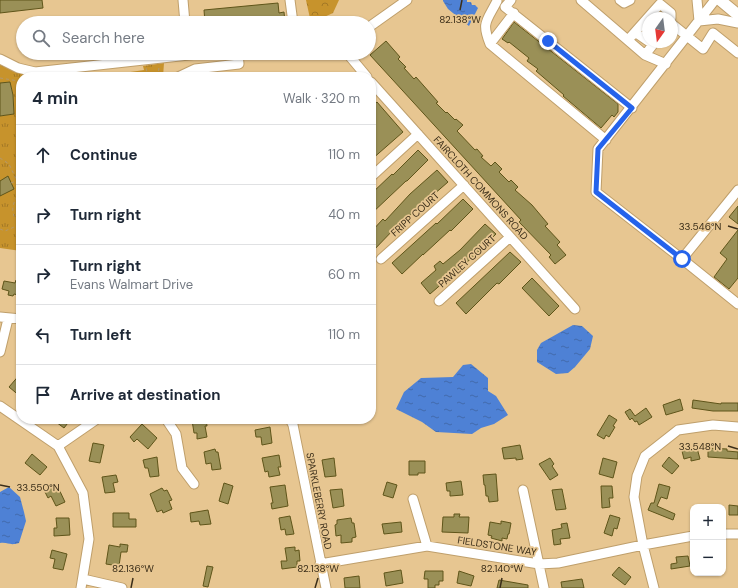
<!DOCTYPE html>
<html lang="en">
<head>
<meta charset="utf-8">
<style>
  body { margin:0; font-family:"DM Sans",sans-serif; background:#f6f6f7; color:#1f2937 }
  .controls { position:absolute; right:12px; bottom:12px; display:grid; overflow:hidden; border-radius:8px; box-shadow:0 1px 3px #0004 }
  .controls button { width:36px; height:36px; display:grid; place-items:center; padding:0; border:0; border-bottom:1px solid #e0e1e3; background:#fff; color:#1f2937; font:20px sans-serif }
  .compass { position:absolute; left:642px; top:12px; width:36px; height:36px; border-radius:50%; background:#fff; box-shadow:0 1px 3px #0004; rotate:194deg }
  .stop { position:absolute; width:12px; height:12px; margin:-9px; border:3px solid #2563eb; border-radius:50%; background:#fff }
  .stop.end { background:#2563eb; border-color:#fff; box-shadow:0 1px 4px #0008 }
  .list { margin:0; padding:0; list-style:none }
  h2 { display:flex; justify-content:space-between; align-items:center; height:52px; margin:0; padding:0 16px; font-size:17px }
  h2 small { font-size:13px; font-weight:400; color:#747a83 }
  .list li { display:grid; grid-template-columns:26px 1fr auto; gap:12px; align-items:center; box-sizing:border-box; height:60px; padding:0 16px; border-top:1px solid #e0e1e3 }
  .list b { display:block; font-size:15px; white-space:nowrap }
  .list p { margin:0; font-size:13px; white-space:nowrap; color:#747a83 }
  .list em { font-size:13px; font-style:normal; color:#747a83 }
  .icon { flex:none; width:22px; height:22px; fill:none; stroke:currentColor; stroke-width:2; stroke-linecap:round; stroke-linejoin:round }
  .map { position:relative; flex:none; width:738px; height:588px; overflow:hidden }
  .search { position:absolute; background:#fff; box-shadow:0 1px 3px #0004; left:16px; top:16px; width:360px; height:44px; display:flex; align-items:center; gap:10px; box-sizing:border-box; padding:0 14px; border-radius:22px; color:#747a83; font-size:15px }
  .panel { position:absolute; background:#fff; box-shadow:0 1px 3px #0004; left:16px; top:72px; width:360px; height:352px; border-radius:16px }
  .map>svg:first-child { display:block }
</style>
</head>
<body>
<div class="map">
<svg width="738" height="588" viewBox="0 0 738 588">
  <defs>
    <pattern id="forest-crowns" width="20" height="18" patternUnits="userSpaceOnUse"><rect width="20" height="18" fill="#c7932c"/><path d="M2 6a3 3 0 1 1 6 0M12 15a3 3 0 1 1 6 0" fill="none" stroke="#a37825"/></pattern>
    <pattern id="park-tufts" width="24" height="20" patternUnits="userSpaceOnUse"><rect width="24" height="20" fill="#c7932c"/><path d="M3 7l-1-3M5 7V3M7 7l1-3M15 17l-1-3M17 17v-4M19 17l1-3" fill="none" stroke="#a37825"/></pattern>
    <pattern id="water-ripples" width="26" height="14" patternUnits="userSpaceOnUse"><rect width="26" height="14" fill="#4e81d5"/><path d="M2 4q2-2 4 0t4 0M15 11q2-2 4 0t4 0" fill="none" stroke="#426aac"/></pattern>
  </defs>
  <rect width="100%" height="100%" fill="#e7c691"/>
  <path fill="url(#forest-crowns)" d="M306,0H339L333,13L311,23Z"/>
  <path fill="url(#park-tufts)" d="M0,62L61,74L62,77H21V251L0,248V116L14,114L13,95L10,82L0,83Z
    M164,63L163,77H96L144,70L143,66Z"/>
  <path fill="url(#water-ripples)" d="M443,0H467V2H471L472,5H475L478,8L469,26L448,9L443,1Z
    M573,325L582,326L593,336L590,349L575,367L568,373L556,374L537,362V350L541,343Z
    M471,364L488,378V391L496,396L508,415L494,424L481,428L472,434L436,432L422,422L396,409L404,392L421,378L453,377L463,365Z
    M9,487L20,497L24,512L26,521L19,543C9,546 9,542 0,543V492Z"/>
  <path fill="#9a9057" stroke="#5f551a" d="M0,0H42L43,8L0,13Z
    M278,3L279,13L284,12L285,22L205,23L204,10Z
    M514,22L618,104V112L614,117L612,115L601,128L563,96L564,95L536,71L538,69L527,61L529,58L509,42L508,43L502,39Z
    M386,41L400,57L398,59L406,67L404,68L414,79L416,77L438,102L436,103L446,113L447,112L455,120L456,119L463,125L457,131L475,150L477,149L483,156L481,157L491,166L495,162L502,169L499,172L509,182L511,180L518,187L515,190L532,205L548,224L545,226L560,242L557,245L566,255L555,264L549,257L551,255L519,222L521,220L370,55Z
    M10,82L13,95L14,114L0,116V83Z
    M377,102L403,132L371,160V107Z
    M418,150L428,160L407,181H406L371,214V194L392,174L393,175Z
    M437,170L448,182L425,202L424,201L399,227L397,226L371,253V232L383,219L385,221L410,194Z
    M8,176L14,189L0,196V181Z
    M463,199L473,209L451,231L450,230L423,255V254L402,274L392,263L436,223L437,224Z
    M738,206V224L729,217Z
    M485,224L496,234L474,256L430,294L421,283L436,270L434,266L440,261L443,264L460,250Z
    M738,230V278L729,289L714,277L727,259L720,253Z
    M510,252L521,262L499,284L497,283L466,314L456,303Z
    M532,278L559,306L549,316L522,288Z
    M16,280L21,281L18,295L14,294L13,296L8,295L9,291L2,289L4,281L15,283Z
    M21,373V397L9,387Z
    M680,399L683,410L666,415L663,405Z
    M693,400L721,404V403H738V411H713L692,408Z
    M646,408L652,417L639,425L637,421L635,422L632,418L630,420L625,412L630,409L635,416Z
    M609,415L617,420L613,426L615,427L609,437L606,435L604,439L597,435Z
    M52,419H71L64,428Z
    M206,419L207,426H205L207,437L197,439V433H194L192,420Z
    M142,424L157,438L148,449L137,439L134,442L130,437Z
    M270,427L272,443L262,445L261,437H256L255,430Z
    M93,443L104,445L100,463L89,461Z
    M520,445L523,459L516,460V458L504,459L502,448Z
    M697,448L700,459L691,461V457L684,459L682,451Z
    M708,448L727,449V451L738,452V459L708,457Z
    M215,449L216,452H218L221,469L212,470L211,463L206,464L204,452Z
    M32,454L47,467L40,475L25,463Z
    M279,455L281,467H278L280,475L269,477L268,471L265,472L262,458Z
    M157,457L159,476L150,477L148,468H145L143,460Z
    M669,457L679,466L672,474L662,466Z
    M334,458L336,476L325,477L322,460Z
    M550,458L554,464L552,466L558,475L550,480L539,464Z
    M603,458L617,462L613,478L599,474Z
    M409,461H425V473H418V475H409Z
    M496,474L498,501L489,502L488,496H486L485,485H484L483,475Z
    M116,475L118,482L113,483L115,492L105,493L102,477Z
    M461,481L463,495L450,496V491H447L446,483Z
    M387,482L397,485L393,498L383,495Z
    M224,483L233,486L228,504L219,501Z
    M659,484L670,487L667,499L661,497L657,506L675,514L673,520L648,510L651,503H654Z
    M57,485L65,502L56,506L51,496L48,498L44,490Z
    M285,485L288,506L272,509L271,503H273L270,487Z
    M601,486H612L613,498H609L610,507L602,508Z
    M162,488L164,491L167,490L172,500L169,501L172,509L163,513L162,510L157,512L150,494Z
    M342,489L344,506L333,508L330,490Z
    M562,489L566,509L556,510L552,490Z
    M729,505L738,506V515H729Z
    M208,510L211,524L200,525L199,521L191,522L190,513Z
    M113,513H129V519H136V527H113Z
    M454,514H460L459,517H469L468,533L442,532L443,517H454Z
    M610,515L620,518L617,529L614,528L612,536L604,533Z
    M290,516L294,534L286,535L285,529L281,530L279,518Z
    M56,518H69L70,535L54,536V528H57Z
    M351,518L352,523H354L356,537L352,538V542L341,543V535L336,536L335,525L337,524V520Z
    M501,521L511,523L509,534H508L507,539L502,538V541L491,538L492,536L488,535L490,522L501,524Z
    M401,522L402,532L384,534L382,524Z
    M567,523L570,538L560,539L561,544L554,545L552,530L562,528L561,524Z
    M120,544L128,545L127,552H121L119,566L106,564L109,545L120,547Z
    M295,547V551L299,550L300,561H297V567L282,569L281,561H287L285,548Z
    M52,550L67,554L63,570L53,568L55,559L50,558Z
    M688,556L690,566L671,569V564L677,563L676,557Z
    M207,566L213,567L208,587L203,586Z
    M619,567L631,577L625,585L612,575Z
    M401,570L403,583L386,586L384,573Z
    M425,571H443V581H439V585H435V588H428V579H424Z
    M459,571L474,576L471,586L457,583Z
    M359,576L360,588H345L344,578Z
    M582,579L584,588H562L561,582Z
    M499,580L528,585V588H497Z"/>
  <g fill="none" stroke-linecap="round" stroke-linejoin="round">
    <path stroke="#c5a879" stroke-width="9" stroke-dasharray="9 4.5" stroke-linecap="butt" d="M659,15L663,18
      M646,31L648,32"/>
    <defs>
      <path id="minor" d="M183,0L185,23
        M290,0L293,23
        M511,0L505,7L632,108
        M581,0L645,55L655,42
        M620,0L624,3L630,0
        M697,0L699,21L718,19L738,23
        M715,0L598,149L596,192L682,259L738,190
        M497,1C487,21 481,22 490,44L606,140
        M672,24L703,49L713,33L738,53
        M369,27L407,0
        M635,32L648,41
        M628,40L660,4L671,13V18
        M490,44L514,13
        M347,53L367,77
        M645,55L666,64
        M0,59L18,68L35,72L207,53
        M178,77L195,69L239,64L238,53
        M371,82L575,309
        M371,177L418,134
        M381,259L464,185
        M682,259L738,304
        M439,301L510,237
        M0,317L21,319
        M0,352L8,319
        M0,406L58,446L83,493L89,539L81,588
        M166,419L176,434L182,468L194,484
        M290,419L293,425L326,588
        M58,446L97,419
        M523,490L544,588
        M413,499L427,546
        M723,534H738
        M320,564L427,546L539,564L558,563L643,545L693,536
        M83,579L122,588
        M654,588L643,545L634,497L637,476L645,456L678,430L713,425L738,427"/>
      <path id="major" d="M720,0L738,15"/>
    </defs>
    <use href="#minor" stroke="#bf9f6b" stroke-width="11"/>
    <use href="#major" stroke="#bf9f6b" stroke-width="13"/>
    <path stroke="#b3986d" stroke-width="1" stroke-dasharray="3 3" stroke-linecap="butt" d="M137,77L147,72L146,68
      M158,77L159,67
      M0,78L19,81L21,83
      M0,158L9,164L21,189
      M11,183L21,179
      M21,192C12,201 8,216 21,223
      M0,229L5,231L21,224"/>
    <use href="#minor" stroke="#fff" stroke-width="9"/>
    <use href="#major" stroke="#fff" stroke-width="11"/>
  </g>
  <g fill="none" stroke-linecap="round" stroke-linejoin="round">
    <path stroke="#2563eb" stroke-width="5" d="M548,41L632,108L598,149L596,192L682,259"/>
  </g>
  <path fill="none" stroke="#3b2e19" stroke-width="1.5" d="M460,10L462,0M728,226L738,229M728,446L738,449M0,485L10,487M131,588L133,578M315,588L318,578M500,588L502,578"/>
  <g text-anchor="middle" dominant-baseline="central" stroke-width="3.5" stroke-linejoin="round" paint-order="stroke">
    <g font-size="10" fill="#3b2e19" stroke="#e7c691">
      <text transform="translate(481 188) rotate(48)">FAIRCLOTH COMMONS ROAD</text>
      <text transform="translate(415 214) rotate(-42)">FRIPP COURT</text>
      <text transform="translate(467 261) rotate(-42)">PAWLEY COURT</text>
      <text transform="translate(319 501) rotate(79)">SPARKLEBERRY ROAD</text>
      <text transform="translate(497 546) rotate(9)">FIELDSTONE WAY</text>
    </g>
  </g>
  <g font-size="10" text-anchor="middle" fill="#3b2e19" stroke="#e7c691" stroke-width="3.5" stroke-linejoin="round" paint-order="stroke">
    <text x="460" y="23">82.138°W</text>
    <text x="700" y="230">33.546°N</text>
    <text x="700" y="450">33.548°N</text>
    <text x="38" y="491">33.550°N</text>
    <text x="133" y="572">82.136°W</text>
    <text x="318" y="572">82.138°W</text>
    <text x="502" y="572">82.140°W</text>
  </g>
</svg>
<div class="controls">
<button>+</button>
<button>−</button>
</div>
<svg class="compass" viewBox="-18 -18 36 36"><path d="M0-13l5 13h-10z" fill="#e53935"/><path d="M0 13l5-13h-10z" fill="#747a83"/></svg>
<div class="stop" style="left:682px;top:259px"></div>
<div class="stop end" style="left:548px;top:41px"></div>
<div class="search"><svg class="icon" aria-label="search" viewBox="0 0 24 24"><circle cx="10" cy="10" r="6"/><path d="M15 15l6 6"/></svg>Search here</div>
<section class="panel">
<h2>4 min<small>Walk · 320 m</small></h2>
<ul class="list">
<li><svg class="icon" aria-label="ahead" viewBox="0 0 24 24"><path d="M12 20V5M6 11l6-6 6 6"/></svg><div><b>Continue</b></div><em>110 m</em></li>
<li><svg class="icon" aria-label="right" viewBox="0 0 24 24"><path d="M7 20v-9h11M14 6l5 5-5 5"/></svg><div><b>Turn right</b></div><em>40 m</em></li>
<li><svg class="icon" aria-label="right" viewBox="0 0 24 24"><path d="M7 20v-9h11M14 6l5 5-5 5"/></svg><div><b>Turn right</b><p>Evans Walmart Drive</p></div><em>60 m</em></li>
<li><svg class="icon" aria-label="left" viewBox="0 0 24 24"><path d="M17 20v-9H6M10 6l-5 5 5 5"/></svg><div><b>Turn left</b></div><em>110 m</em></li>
<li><svg class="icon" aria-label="arrive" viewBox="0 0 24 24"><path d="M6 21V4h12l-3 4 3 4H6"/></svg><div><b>Arrive at destination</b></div></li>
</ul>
</section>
</div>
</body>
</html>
